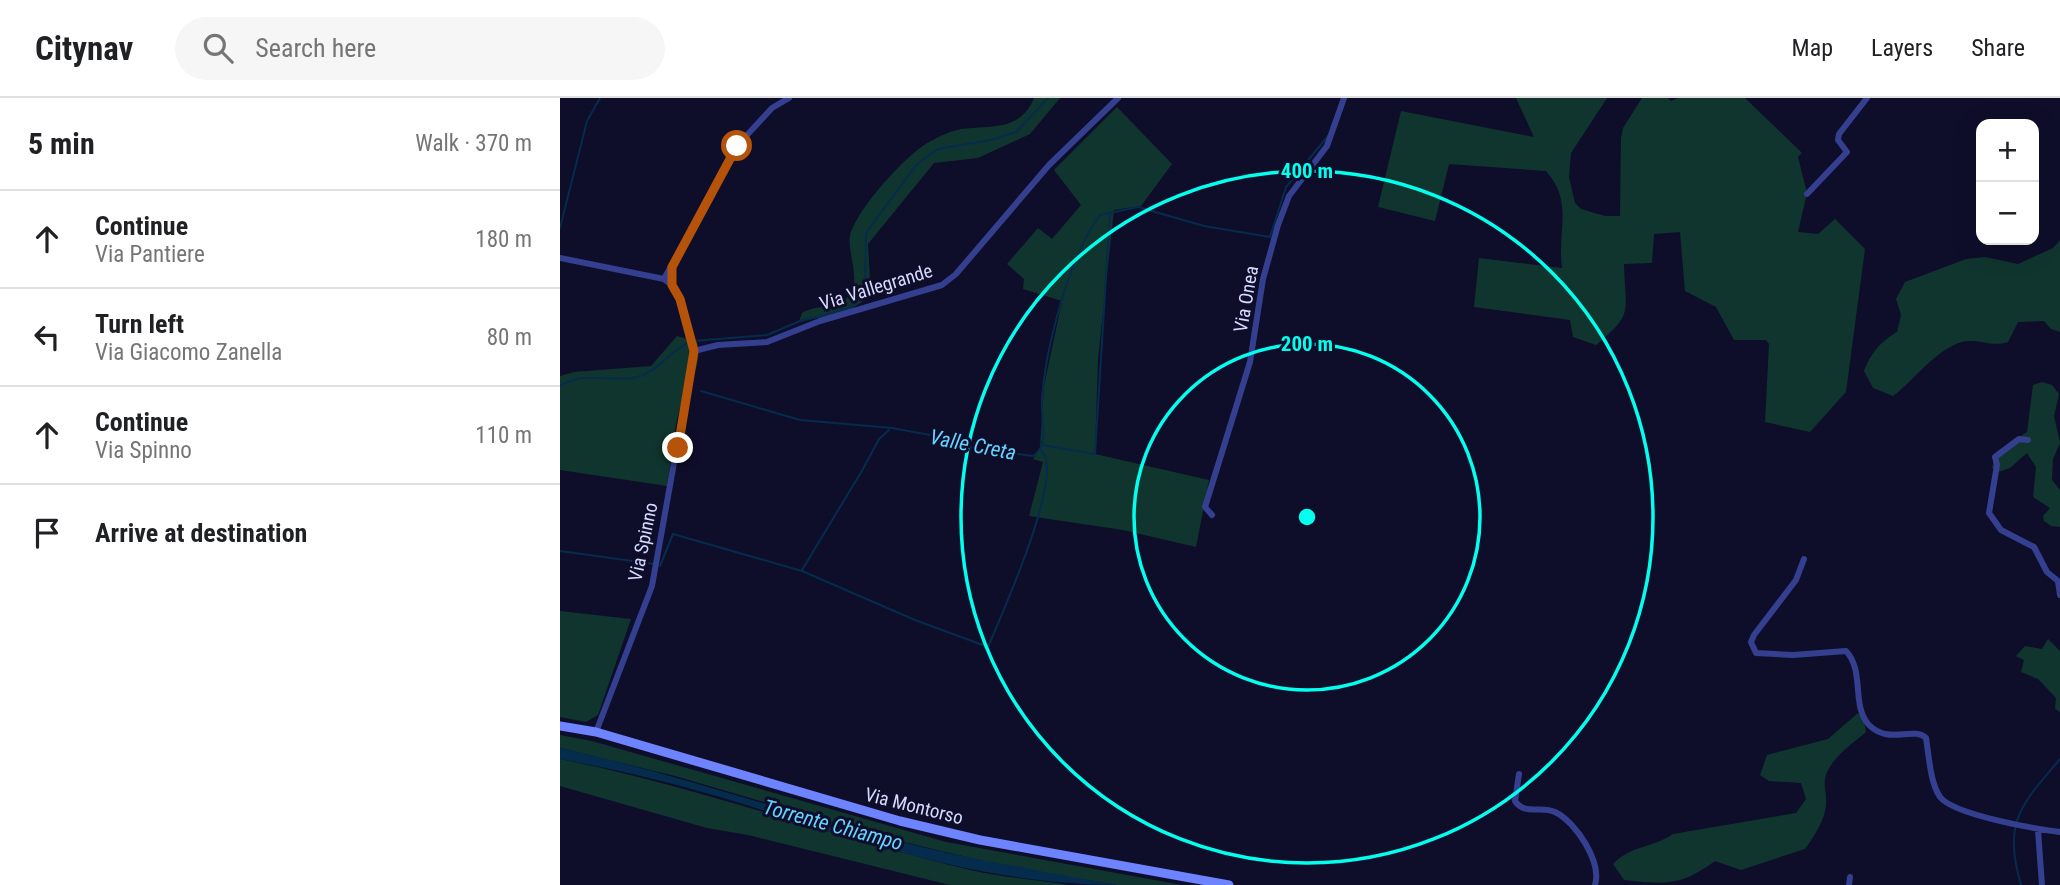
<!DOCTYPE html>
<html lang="en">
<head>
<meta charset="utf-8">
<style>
  body { margin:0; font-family:"Roboto Condensed",sans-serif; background:#f6f6f6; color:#202124 }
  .controls { position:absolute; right:21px; top:21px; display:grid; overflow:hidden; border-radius:14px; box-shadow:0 7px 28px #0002 }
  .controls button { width:63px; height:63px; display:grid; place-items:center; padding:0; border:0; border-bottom:2px solid #e0e0e0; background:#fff; color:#202124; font:35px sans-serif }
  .stop { position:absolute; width:21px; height:21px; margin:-16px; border:5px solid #b45309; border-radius:50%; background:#fff }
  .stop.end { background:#b45309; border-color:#fff; box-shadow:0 2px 7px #0008 }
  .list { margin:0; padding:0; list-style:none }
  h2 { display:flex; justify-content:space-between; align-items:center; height:91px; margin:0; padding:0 28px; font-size:30px }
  h2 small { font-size:23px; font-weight:400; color:#757577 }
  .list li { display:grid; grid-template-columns:46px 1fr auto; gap:21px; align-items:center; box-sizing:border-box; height:98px; padding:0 28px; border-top:2px solid #e0e0e0 }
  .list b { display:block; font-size:26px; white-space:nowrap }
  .list p { margin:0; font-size:23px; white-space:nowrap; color:#757577 }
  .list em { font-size:23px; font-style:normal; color:#757577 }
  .icon { flex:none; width:38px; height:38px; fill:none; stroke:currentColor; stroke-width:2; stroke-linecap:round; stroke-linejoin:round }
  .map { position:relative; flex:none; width:1500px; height:787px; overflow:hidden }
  header { display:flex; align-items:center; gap:42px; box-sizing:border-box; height:98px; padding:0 35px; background:#fff; border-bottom:2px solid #e0e0e0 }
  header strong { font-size:33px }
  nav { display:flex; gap:38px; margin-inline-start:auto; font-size:24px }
  .search { width:490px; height:63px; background:#f6f6f6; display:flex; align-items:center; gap:18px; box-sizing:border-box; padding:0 24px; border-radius:38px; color:#757577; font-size:26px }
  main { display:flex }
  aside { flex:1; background:#fff }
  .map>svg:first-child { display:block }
</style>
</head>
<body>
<header>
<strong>Citynav</strong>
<div class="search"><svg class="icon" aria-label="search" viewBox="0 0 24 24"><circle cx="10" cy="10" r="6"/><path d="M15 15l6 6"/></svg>Search here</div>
<nav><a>Map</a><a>Layers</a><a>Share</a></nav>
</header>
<main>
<aside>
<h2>5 min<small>Walk · 370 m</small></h2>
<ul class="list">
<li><svg class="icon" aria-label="ahead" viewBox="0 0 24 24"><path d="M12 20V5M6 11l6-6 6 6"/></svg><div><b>Continue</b><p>Via Pantiere</p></div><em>180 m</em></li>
<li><svg class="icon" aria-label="left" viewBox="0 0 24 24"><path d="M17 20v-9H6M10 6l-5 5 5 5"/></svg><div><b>Turn left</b><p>Via Giacomo Zanella</p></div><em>80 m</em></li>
<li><svg class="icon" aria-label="ahead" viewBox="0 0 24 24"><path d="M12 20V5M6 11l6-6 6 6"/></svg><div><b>Continue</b><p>Via Spinno</p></div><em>110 m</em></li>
<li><svg class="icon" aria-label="arrive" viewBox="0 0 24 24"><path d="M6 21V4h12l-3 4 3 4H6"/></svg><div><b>Arrive at destination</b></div></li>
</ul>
</aside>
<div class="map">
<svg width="1500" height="787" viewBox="0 0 1500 787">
  <rect width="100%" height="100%" fill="#0e0e2b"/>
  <path fill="#10352e" d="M474,0H500L470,36L418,60L374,65L308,146L310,181L305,202L286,214L239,224L242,215C255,207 276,210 287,200C303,186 287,155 290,138C295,113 348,54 371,43C380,38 391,33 401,31C430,27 460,34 474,0Z
    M956,0H1047L1011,55L1009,79L1015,105L1021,111L1045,118H1060L1061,40L1063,30L1082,0H1108L1111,3L1118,0H1185L1242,55L1238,59L1247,95L1238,134L1258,136L1275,121L1305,151L1286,294L1250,334L1205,324L1209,246L1206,242H1174L1156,209L1125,193L1120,134L1094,136L1092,165L1064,166C1065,214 1075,215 1036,247L1013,239L1010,222L914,209L919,160L1002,170C997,130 1014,105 986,73L889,66L875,123L818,109L841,13L974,39Z
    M557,9L612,66L581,108L554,112L538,261L535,356L649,382L636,449L563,432L469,418L483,364L473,361L480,350L484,288L502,203L463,191L464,181L447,166L478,130L492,141L521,107L494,72Z
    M1500,142V234L1491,231L1484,223L1458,224L1448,244C1433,249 1423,242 1409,243C1381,244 1354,283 1333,298L1313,290L1304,273C1311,255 1320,244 1337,234L1341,217L1336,201L1345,184L1406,161L1425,159L1458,166L1493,150Z
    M117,238L137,244C143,266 130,282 123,301C113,327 112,360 107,388L0,372V278L14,274L91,268Z
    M1482,284L1492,287L1499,296L1494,318L1500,345L1493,361L1492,382L1500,392V429L1491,428L1484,423L1483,418L1490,410L1473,399L1476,369L1467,355L1450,370L1438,374L1432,370L1436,354L1467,334L1473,287Z
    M0,513L71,521L38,617L26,624L0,619Z
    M1488,541L1500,553V614L1495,611L1496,600L1478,581L1461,574L1464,562L1456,558L1465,548L1482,551Z
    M1298,615L1304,624L1306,634C1291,647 1276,656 1267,674C1262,686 1267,694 1266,706C1265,723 1254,738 1245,751L1181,772L1155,763C1122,787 1108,787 1064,782L1053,766C1071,747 1093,750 1113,736L1236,715L1246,701L1241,685L1209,683L1200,677L1207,657L1268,641Z
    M0,637L32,643L386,744L622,787H557L448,769L323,739L115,678L0,650Z
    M0,661C139,689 272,739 410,772C442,779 476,782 509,787H390L188,737L147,730L0,688Z"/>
  <path fill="#052b4d" d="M0,650C109,674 215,711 323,739C400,760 478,773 557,787C426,787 303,744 180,705C121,687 60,672 0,661Z"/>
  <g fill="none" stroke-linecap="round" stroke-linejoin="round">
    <path stroke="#052b4d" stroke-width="2" d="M0,130L27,23L40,0
      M133,243L207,237L240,223L286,211L295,206L305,185L306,135L357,66L378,51L431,42L456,34L488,0
      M0,288C25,272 50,285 77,279C97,274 109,254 128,245
      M141,293L240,322L332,330L392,341L412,350L473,358C491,347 480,320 482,302C485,252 509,158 540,117L578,109L644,128L710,139L726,89L768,38
      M482,347L535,356L550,115
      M0,453L94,466
      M100,468L113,436L242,473L355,522L428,549C440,520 507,373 481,353
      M242,472L303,371L319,341L329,332
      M433,765L475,773
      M1461,787C1443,724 1460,708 1500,661"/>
    <path stroke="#34408f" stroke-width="6" d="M1247,96L1287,54L1278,42L1279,36L1307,0
      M0,160L104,181L112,187L120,201L134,253L92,488L36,634
      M104,181L177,48L212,10L229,0
      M134,253L158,247L207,244L260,223L382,187L396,176L489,67L558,0
      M1468,342L1459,341L1435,359L1437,367L1429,415L1441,432L1474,449L1487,474L1498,483L1500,497
      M652,417L645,409L690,264L703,181L718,127L729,98L767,48L784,0
      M1244,461L1236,482L1194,537L1191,544L1196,555L1233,557L1286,553C1305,573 1291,608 1309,627C1329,647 1353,628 1366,640C1369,658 1370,684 1380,699C1394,717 1476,731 1500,734
      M959,676L955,703C965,718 981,707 995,714C1016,724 1042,764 1035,787
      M1478,732L1482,787
      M1289,787L1290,779"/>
    <path stroke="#6e83ff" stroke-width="9" d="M0,628L36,634L340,723L420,742L669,787"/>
  </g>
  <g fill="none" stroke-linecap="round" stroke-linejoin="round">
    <path stroke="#b45309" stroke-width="9" d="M118,350L134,253L120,201L112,187V169L177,48"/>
  </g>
  <g fill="none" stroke="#03ffee" stroke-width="3.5">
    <circle cx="747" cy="419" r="173"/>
    <circle cx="747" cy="419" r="346"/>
  </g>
  <g text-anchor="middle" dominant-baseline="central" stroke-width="6" stroke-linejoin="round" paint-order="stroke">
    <g font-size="19" fill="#d7daff" stroke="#0e0e2b">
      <text transform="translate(316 189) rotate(-17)">Via Vallegrande</text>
      <text transform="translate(686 201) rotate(-80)">Via Onea</text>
      <text transform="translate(83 444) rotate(-78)">Via Spinno</text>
      <text transform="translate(354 708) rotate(14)">Via Montorso</text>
    </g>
    <g font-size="21" font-style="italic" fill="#65d2ff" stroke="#0e0e2b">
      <text transform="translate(413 347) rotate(11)">Valle Creta</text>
      <text transform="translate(273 727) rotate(15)">Torrente Chiampo</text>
    </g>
  </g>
  <circle cx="747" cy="419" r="10" fill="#03ffee" stroke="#0e0e2b" stroke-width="3.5"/>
  <g font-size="21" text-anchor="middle" font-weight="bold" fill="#03ffee" stroke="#0e0e2b" stroke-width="6" stroke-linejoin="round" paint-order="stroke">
    <text x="747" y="80">400 m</text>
    <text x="747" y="253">200 m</text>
  </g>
</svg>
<div class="controls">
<button>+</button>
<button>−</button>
</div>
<div class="stop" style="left:177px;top:48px"></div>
<div class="stop end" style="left:118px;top:350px"></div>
</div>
</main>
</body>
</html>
